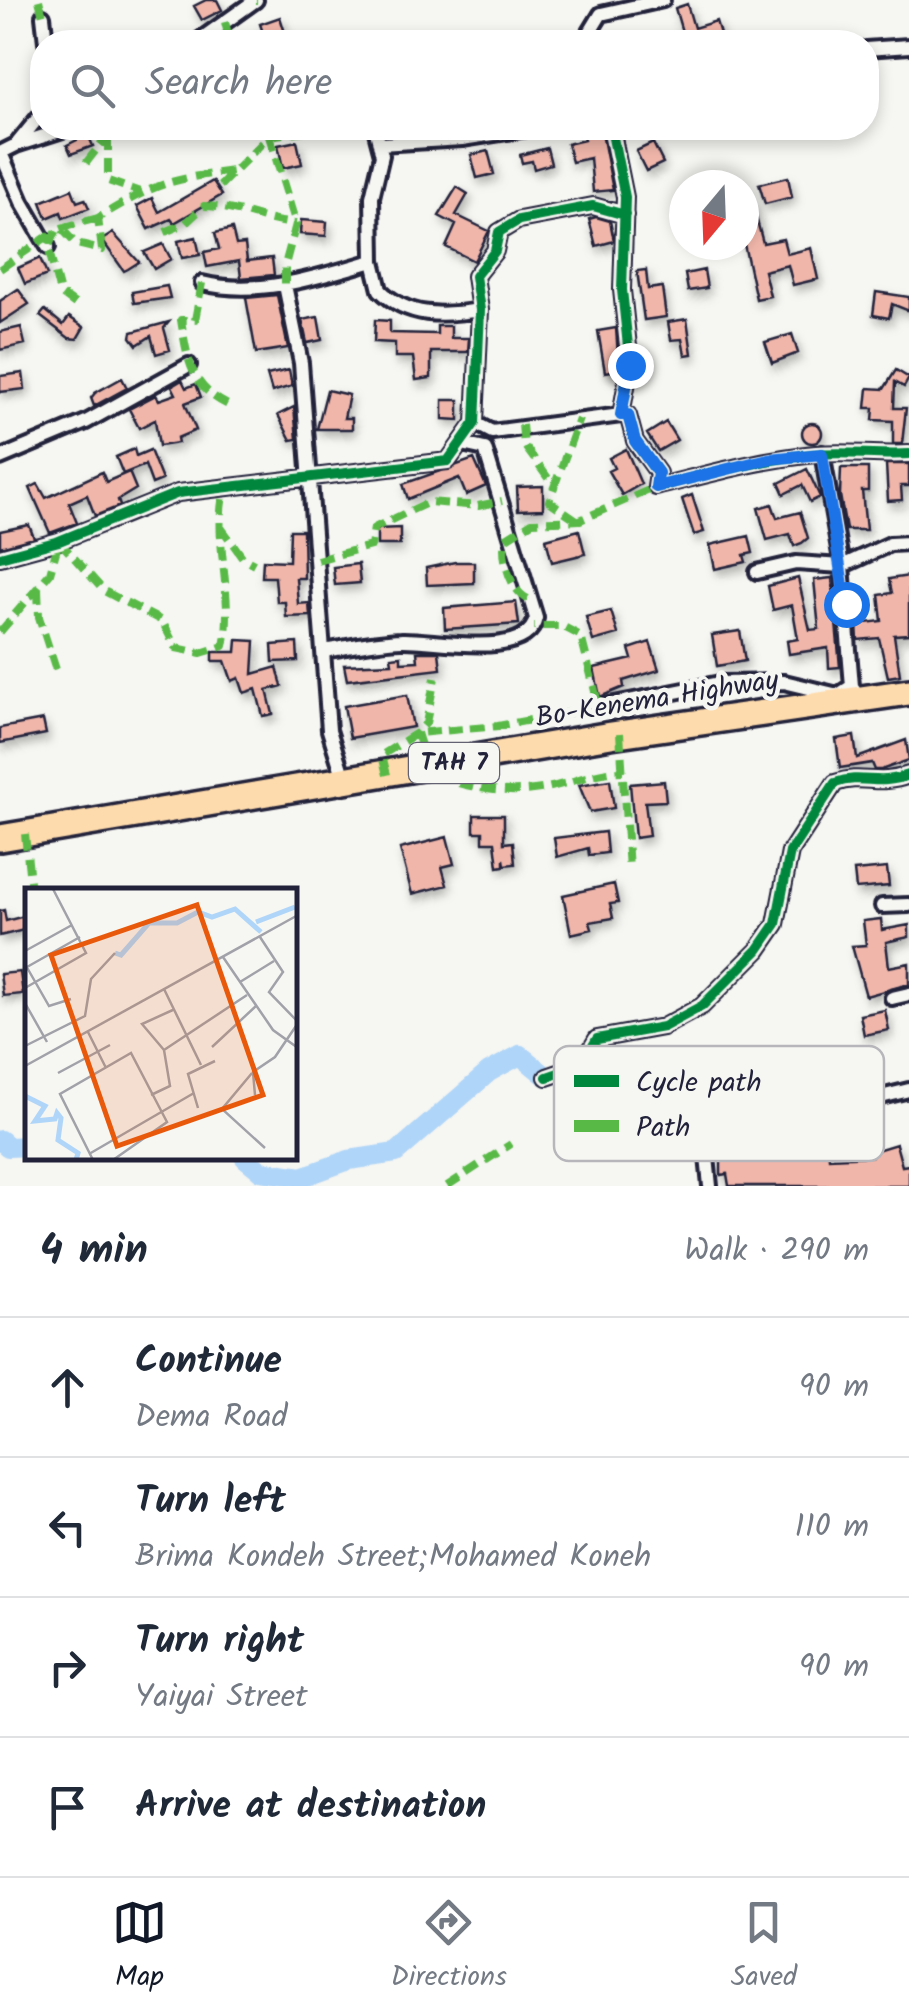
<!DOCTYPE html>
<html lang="en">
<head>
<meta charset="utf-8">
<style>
  body { margin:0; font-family:Kalam,sans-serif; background:#f6f6f7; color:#1f2937 }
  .compass { position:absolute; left:669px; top:170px; width:90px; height:90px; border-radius:50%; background:#fff; box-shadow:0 5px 15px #0003; rotate:199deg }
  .stop { position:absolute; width:30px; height:30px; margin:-22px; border:8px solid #1a73e8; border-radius:50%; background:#fff }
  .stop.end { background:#1a73e8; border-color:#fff; box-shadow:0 2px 10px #0008 }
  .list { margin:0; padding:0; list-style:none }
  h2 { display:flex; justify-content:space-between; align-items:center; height:130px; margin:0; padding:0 40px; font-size:42px }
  h2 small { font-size:32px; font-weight:400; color:#747a83 }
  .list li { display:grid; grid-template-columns:65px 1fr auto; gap:30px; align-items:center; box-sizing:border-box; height:140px; padding:0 40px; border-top:2px solid #e0e1e3 }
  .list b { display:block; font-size:38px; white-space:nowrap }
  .list p { margin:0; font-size:32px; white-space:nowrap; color:#747a83 }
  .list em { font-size:32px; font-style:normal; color:#747a83 }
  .icon { flex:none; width:55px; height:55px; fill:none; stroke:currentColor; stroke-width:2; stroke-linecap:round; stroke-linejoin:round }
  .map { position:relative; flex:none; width:909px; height:1186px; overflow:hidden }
  .search { position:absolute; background:#fff; box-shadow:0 5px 15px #0003; left:30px; right:30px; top:30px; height:110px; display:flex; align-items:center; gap:25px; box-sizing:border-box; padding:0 35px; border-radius:40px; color:#747a83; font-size:38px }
  .sheet { height:690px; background:#fff }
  nav { display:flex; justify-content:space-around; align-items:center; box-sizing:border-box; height:140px; border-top:2px solid #e0e1e3; background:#fff; font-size:28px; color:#747a83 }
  nav a { display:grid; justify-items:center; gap:5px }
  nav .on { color:#111827 }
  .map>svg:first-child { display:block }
</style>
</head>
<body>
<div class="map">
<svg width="909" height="1186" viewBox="0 0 909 1186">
  <defs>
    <filter id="shadow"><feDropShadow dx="3" dy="5.5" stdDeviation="5" flood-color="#0004"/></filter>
  </defs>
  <rect width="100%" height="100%" fill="#f6f6f2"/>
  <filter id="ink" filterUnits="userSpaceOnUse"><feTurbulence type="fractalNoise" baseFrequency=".01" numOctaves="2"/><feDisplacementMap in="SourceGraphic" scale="20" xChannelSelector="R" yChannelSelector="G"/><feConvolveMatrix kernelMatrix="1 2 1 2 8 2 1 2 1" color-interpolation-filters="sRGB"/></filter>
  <g filter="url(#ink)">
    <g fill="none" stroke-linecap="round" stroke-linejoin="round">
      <path stroke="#afd5f8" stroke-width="20" d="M0,1140L8,1147L28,1146
        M245,1158L261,1171L302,1177L349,1160L396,1153L489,1072L520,1055L547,1077"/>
    </g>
    <path fill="#f0b6aa" stroke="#22223b" stroke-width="2.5" filter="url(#shadow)" d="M206,0H217L222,10L202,20L194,6Z
      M687,4L694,28L716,21L722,41L685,42L675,8Z
      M280,17L288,42H266L260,24Z
      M85,128L93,146L71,154L67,145L77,140L75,136Z
      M581,128H601L613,190L593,192L590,158L572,162L567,144L584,140Z
      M297,141L302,164L283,168L278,145Z
      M653,143L663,163L646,171L636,151Z
      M547,148L551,164L534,169L532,161L522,163L520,155Z
      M488,151L494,174L477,178L471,155Z
      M788,177L792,197L765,204L759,184Z
      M213,181L222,195L174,223L171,219L149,229L137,206L152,198L159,212Z
      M457,187L468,194L456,215L489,231L474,261L446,247L456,225L439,216Z
      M72,189L77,202L85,199L89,208L63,218L61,212L47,218L41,202Z
      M752,202L763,243L783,239L787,254L811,248L818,279L793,285L788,265L764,271L770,296L756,299L744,244V204Z
      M596,217L610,221L614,241L596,246L589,219Z
      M301,220L327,222L326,236L300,234Z
      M232,229L236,245L245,244L247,261L272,258L274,275L241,278L239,261L207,267L204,252L219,249L215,233Z
      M113,233L139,262L128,269L124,271L102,240Z
      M196,237L200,255L182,258L178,241Z
      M163,244L171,259L154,269L144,252Z
      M40,258L47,275L25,284L18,268Z
      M646,270L648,289L662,287L666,317L644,320L637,271Z
      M704,270L707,288L688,291L685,274Z
      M167,286L170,298L134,303L132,292Z
      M18,289L29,304L0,323V301Z
      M876,292L909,297V311L892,304L889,318L873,315Z
      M277,295L288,348L256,353L246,298Z
      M45,310L63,325L69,317L84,327L77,339L69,338L40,316Z
      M318,317L322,340L307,343L302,320Z
      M687,319L692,354L685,355L682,339L671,340L668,322Z
      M375,320L390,321V333L437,334V326H451V338H469L468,352H431V378L416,380L413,357H395V343L374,342Z
      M169,322L164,328L170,350L156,354L151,336L137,345L131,337L132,332Z
      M21,327L25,344L0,350V332Z
      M616,328L619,370L605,372L598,331Z
      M792,334L798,353L772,363L765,342Z
      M289,370L292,386L272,392L267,375Z
      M896,370L909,378L904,387L895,382L894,408H906L902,444H893V421L873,420L874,408H866L868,388L884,389Z
      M23,373L25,389L0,392V376Z
      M122,378L127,388L94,406L91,398L95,393Z
      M182,380L186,388L196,384L201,397L185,403L196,430L177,438L178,443L159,446L155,420L139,428L129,409L156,395L159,400L176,394L172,386Z
      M327,390L349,395L344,418H352V429H317Z
      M443,400H459V420L443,419Z
      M294,407L297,439L291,440L278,415Z
      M666,422L677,440L658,451L647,434Z
      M802 433a10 10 0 1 1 20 0a10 10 0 1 1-20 0Z
      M134,449L136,456L150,450L162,480L152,484L145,465L123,474L116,457Z
      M626,449L641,484L622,495L608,471L614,468L609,458Z
      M474,459L486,486L466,495L459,478L408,499L403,484Z
      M886,464H909V486H901L902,500L888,501Z
      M841,468H868V491H862L866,530H846L840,495Z
      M807,469L820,497L810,502L802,485L784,494L779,483Z
      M102,472L106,482L129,472L136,489L118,500L120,506L95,516L87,495L69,503L77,523L50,533L30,488L38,484L46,498Z
      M543,486V509L518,510L517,487Z
      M692,495L704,532L694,535L682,499Z
      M772,504L777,518L800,512L808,538L802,543L794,546L790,534L767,540L758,508Z
      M29,525L34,538L0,547V531Z
      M400,528V545H377V529Z
      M290,530H303L304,578H296L298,604L309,603L310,616L286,617L285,602H277L275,577H262L263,560L289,561Z
      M579,530L585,554L552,562L546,539Z
      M749,536L753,553L744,555L746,562L715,569L710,545Z
      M455,562H474V583L427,585L426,568Z
      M358,564L360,583L335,585L333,567Z
      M909,576V634L894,635L900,675L888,677L879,638L858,640L857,624L882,621L879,595L892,593L889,579Z
      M798,578L810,630L819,629L814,580L832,578L840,667L829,668L828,648L789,654L787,641L798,639L792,605L773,610L768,586Z
      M516,602L519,624L445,629L444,608Z
      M611,611L618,634L593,641L586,617Z
      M740,631L745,661L717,666L712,635Z
      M237,640L255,641L253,674L277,667L282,686L267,690L273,714L263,716L256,689L244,693L239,678L232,681L225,661H213V652H236Z
      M650,642L659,670L623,681L624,687L600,697L594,668L632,659L629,649Z
      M297,643L298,661L273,662L272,645Z
      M417,652H439L441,669L347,680L344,665L392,663L391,657L401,656V662L418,661Z
      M407,695L413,727L350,738L344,706Z
      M43,720L46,734L0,743V728Z
      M854,736L857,758L906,740L909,760L881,770H875L872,763L840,768L836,739Z
      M610,780L614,808L590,812L579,785Z
      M664,781L666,801L645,802L649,836L635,838L630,784Z
      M474,815H504V843L513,842L515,864L505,865L504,859V866L498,867L495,842H483V832H474Z
      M605,832L607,853L589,855L588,848L557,857L554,838Z
      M447,837L454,864L442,867L447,885L412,894L400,849Z
      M887,868L889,886L856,889L854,871Z
      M614,884L618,903L610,904L613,918L590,922L592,929L571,934L563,895Z
      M4,910L6,921L28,915V929L0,936V911Z
      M881,919L882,930L909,925V937L886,942L889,967L909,963V984L866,996L852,946L866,945L863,921Z
      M20,972L23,994L3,996L0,974Z
      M885,1010L889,1030L864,1035L860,1015Z
      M826,1124L829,1158L871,1156L870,1152L896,1144L902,1166L909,1165V1186H729L727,1174L721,1175V1141L754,1136L757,1157L783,1155L782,1134L796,1133V1126Z"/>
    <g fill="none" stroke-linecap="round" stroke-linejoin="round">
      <defs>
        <path id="street" d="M43,16L46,42
          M197,42L256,0
          M584,42L601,14L663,0
          M866,49L909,46
          M611,128L625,197L622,290L630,365L621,415H628L635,441L658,473L656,487C709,474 761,459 816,454C846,451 878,456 909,454
          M19,144L69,128
          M380,144L462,139L533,128
          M0,153L16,145L42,113
          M1,153L22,202L48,247
          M373,261L380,290C408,318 443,316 480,310
          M202,283C259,297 318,277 373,261L372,197L382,155L375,128
          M285,285L301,363L329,730L345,782
          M475,423L492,432L621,415
          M822,453L842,566L852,686L856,692
          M0,458L86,422L189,365
          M0,557L59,541L178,493L448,461L475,423L480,310L475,276L495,251L499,232L519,220L593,206L625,215
          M757,572L796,563L842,566L890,544L909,543
          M324,651C349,647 375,641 401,640C431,638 527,662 536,618L485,449L462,444
          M599,707L720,683L784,682L838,695L852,686
          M882,906L909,905
          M892,998L909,994
          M547,1077L582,1065L597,1039L663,1027L702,1006L758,950L776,924L790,852L835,783C864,773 876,787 909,775
          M710,1186L707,1157L712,1134L737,1124L820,1112L909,1090"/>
        <path id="highway" d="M0,838L611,735L909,692"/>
      </defs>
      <use href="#street" stroke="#22223b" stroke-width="20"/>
      <use href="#highway" stroke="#22223b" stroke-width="32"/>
      <use href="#street" stroke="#f6f6f2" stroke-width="12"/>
      <use href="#highway" stroke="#fedbac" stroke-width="25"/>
      <path stroke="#58b947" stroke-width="8" stroke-dasharray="15 8" stroke-linecap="butt" d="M39,0L43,16
        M256,0H257
        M225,22L230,42
        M108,136V181L140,192
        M269,136L296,224L285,265V285
        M86,163L110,132
        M220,186L269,136L325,128
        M61,228L98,218
        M165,232L186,223L204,206C237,207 262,221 296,224
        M0,269L57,230
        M202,283L195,320H181C188,361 190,387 230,406
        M75,304L60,293L48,247L57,230L61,228L76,244L102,250L98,218C154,184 169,179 234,171
        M522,425L524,445L553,485
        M577,520L549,501L579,419
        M220,526L243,558L254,564
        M59,541L104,591L162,621L176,648L201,653L224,646C235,593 211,538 225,487
        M317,560L371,546L374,528L429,502L478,506L502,501
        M38,588L39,617L58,676
        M528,599C510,591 501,557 505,539L532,522L580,520L656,487
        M0,632L50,573L59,541
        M620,733L629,869
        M452,763L455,782C490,792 524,795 559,785C581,779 600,771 623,771
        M428,768L417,733L426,723L435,678
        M387,775L382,755L417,733L498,726L599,707L581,636L562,626H534
        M25,834L31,891
        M447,1186L511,1144"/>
      <defs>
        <path id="cycleway" d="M611,128L625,197L622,290L630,365L621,415H628L635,441L658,473L656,487C709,474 761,459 816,454C846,451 878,456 909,454
          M0,557L59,541L178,493L448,461L475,423L480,310L475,276L495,251L499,232L519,220L593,206L625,215
          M547,1077L582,1065L597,1039L663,1027L702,1006L758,950L776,924L790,852L835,783C864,773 876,787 909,775"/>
      </defs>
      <use href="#cycleway" stroke="#f6f6f2" stroke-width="16"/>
      <use href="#cycleway" stroke="#00873e" stroke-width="10"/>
    </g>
  </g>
  <g fill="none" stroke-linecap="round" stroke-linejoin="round" filter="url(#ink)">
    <path stroke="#1a73e8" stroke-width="12" d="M630,365L621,415H628L635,441L658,473L656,487L768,459L822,454L846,604"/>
  </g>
  <g text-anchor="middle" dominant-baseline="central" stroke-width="9" stroke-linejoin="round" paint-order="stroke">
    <rect fill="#f6f6f2" stroke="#626272" stroke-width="2.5" x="409" y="743" width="90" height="40" rx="8"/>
    <g font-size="25" font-weight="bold" fill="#22223b">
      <text x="454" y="763">TAH 7</text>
    </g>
    <g font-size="28" fill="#22223b" stroke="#f6f6f2">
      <text transform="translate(657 700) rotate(-9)">Bo-Kenema Highway</text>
    </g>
  </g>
  <g transform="translate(25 888)">
    <rect width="272" height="272" fill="#f6f6f2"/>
    <path fill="none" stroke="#afd5f8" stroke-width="5" d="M231,34L270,19M90,65L96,67L124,35H152L173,24L187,29L210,21L236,44M0,208L20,218L10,233L30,231L32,225L36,230L33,252L53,265L51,272"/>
    <path fill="none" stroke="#a1a1a9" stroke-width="2.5" d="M235,49L258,84L244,104L273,134M0,63L47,37M198,69L248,142L273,160M0,76L24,118L46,111M2,79L55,49M215,94L249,73M0,100L61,65L28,1M139,101L176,177M0,115L22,154M63,144L81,180M0,158L60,128L66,91L90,65M187,159L231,118M139,162L222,107M139,162L117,136L150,121M0,178L273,27M33,185L85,157M227,185L197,221L240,260M126,207L145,198L139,162M230,207L228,184L250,169L273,135M173,220L163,186L190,173M64,266L169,205M68,272L35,206L106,165L142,234L88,272"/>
    <path fill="#e8590c" fill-opacity="0.15" stroke="#e8590c" stroke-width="5" d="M172,17L238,207L92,258L26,67Z"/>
    <rect width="272" height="272" fill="none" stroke="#22223b" stroke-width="5"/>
  </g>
  <rect x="554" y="1046" width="330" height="115" rx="15" fill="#f6f6f2" stroke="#b6b6bb" stroke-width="2.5"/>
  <rect x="574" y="1075" width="45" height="12" fill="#00873e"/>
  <rect x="574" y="1120" width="45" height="12" fill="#58b947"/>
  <g font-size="28" fill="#22223b">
    <text x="636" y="1091">Cycle path</text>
    <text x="636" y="1136">Path</text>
  </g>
</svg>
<svg class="compass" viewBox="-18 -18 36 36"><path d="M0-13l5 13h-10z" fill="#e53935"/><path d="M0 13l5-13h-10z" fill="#747a83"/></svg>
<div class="stop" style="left:846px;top:604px"></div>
<div class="stop end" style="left:630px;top:365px"></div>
<div class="search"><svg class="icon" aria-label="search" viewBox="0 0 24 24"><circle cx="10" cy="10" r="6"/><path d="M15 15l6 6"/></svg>Search here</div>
</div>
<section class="sheet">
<h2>4 min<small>Walk · 290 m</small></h2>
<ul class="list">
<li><svg class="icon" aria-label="ahead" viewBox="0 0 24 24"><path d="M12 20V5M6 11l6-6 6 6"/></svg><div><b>Continue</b><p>Dema Road</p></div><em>90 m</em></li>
<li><svg class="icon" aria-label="left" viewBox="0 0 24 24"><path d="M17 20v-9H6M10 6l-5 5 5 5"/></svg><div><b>Turn left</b><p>Brima Kondeh Street;Mohamed Koneh</p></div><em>110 m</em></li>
<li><svg class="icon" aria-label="right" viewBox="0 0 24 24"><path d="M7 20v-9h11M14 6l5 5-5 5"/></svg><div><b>Turn right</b><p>Yaiyai Street</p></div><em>90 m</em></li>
<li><svg class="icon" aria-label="arrive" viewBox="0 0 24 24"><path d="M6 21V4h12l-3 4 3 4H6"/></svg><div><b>Arrive at destination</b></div></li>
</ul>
</section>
<nav>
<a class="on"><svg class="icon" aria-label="map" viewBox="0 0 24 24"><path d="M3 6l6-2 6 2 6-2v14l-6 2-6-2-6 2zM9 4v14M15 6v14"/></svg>Map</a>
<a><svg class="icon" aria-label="directions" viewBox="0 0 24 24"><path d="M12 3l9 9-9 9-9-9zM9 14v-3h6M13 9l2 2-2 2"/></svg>Directions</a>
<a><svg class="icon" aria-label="saved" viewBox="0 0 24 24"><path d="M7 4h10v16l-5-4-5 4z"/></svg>Saved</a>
</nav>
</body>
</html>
